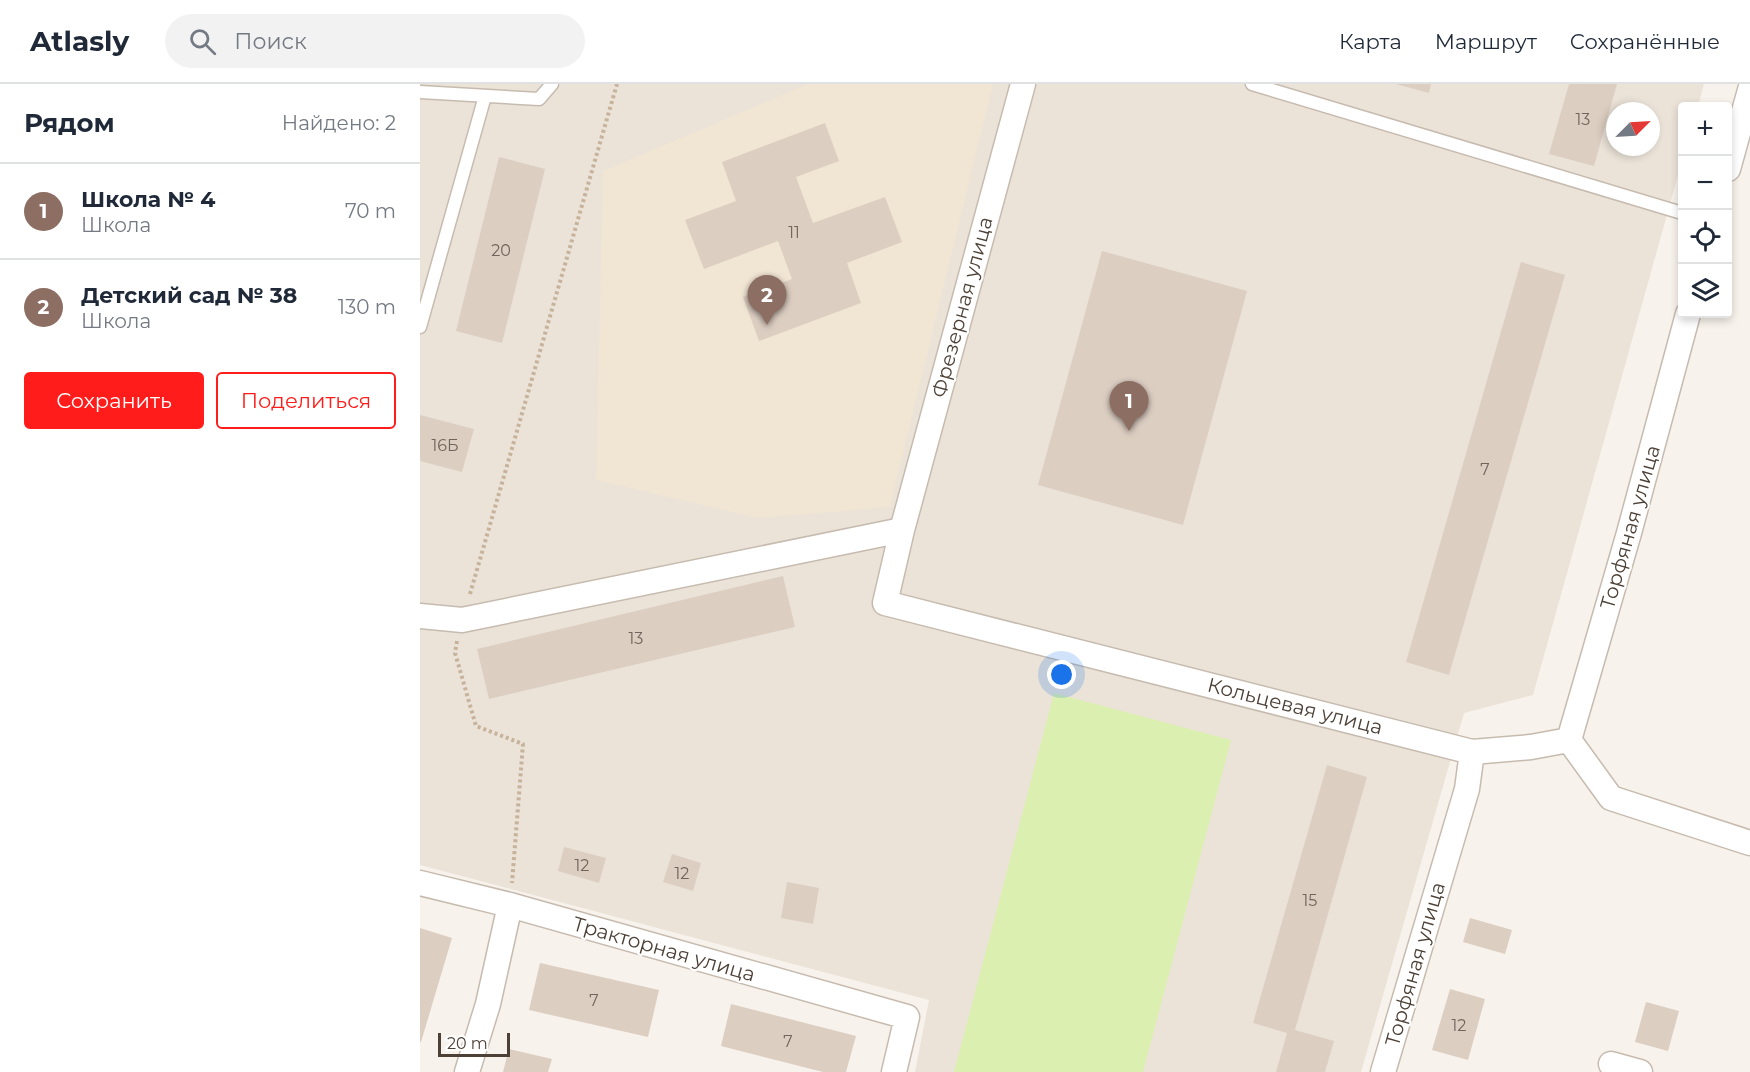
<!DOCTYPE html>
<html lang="ru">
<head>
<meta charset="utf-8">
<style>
  body { margin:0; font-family:Montserrat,sans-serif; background:#f2f2f3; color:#1f2937 }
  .controls { position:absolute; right:18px; top:18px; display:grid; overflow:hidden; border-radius:6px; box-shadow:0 3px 9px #0003 }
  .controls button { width:54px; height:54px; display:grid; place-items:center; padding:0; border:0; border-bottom:2px solid #e0e1e3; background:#fff; color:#1f2937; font:30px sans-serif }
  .compass { position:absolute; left:1186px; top:18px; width:54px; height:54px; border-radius:50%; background:#fff; box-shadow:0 3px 9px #0003; rotate:66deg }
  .scale { position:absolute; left:18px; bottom:15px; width:72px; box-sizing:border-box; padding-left:6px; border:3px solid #4d4137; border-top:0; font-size:16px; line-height:21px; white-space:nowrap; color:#4d4137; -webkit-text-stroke:4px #fff; paint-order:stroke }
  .you { position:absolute; left:642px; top:591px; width:21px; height:21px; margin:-15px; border:4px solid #fff; border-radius:50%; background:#1a73e8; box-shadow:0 0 0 9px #1a73e833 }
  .badge { display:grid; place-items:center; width:39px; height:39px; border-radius:50%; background:#ff1c1a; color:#fff; font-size:20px; font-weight:700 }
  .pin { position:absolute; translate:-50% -50px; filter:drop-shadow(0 2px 3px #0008) }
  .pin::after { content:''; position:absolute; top:32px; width:21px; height:18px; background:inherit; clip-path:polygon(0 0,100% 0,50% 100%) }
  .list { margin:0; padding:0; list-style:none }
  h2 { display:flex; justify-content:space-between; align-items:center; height:78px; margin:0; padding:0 24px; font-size:26px }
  h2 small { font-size:20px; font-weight:400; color:#747a83 }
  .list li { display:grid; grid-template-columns:39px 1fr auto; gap:18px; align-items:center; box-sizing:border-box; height:96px; padding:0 24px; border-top:2px solid #e0e1e3 }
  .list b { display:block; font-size:22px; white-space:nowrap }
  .list p { margin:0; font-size:20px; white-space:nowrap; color:#747a83 }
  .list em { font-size:20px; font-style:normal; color:#747a83 }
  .actions { display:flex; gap:12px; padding:18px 24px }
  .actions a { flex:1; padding:14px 0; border:2px solid #ff1c1a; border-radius:6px; text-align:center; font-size:21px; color:#ff1c1a }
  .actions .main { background:#ff1c1a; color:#fff }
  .icon { flex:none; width:33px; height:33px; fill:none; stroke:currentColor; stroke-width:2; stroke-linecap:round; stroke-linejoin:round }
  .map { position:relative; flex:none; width:1330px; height:988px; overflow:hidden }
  header { display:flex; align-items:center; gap:36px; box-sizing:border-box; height:84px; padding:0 30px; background:#fff; border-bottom:2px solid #e0e1e3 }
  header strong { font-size:28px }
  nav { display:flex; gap:33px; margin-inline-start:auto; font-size:21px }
  .search { width:420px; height:54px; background:#f2f2f3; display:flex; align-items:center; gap:15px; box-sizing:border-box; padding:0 21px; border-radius:33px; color:#747a83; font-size:22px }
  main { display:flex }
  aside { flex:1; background:#fff }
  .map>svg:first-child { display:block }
</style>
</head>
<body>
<header>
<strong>Atlasly</strong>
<div class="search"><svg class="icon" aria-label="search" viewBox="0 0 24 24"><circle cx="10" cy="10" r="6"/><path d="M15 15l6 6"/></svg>Поиск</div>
<nav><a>Карта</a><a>Маршрут</a><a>Сохранённые</a></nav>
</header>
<main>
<aside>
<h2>Рядом<small>Найдено: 2</small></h2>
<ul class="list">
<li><span class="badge" style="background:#8d6e63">1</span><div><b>Школа № 4</b><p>Школа</p></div><em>70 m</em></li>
<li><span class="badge" style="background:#8d6e63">2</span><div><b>Детский сад № 38</b><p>Школа</p></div><em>130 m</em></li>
</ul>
<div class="actions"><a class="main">Сохранить</a><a>Поделиться</a></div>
</aside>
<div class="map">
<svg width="1330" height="988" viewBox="0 0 1330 988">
  <rect width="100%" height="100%" fill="#f7f2eb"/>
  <path fill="#ebe3d8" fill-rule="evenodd" d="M0,0H1284L1278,22H1262V77L1113,611L1044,629L941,988H495L509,916L0,781ZM1195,27H1231V63H1195Z"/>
  <path fill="#f1e5d3" d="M388,0H573L470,423L338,434L176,396L183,87Z"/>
  <path fill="#dbefb0" d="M634,609L811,656L723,988H534Z"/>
  <path fill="#ddcec2" d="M976,0H1011L1009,9Z
    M1149,0H1197L1174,82L1129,70Z
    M405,39L419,77L376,93L393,139L465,113L482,158L427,179L441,219L339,257L323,213L372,195L358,157L284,185L265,136L316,117L302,78Z
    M79,73L125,85L82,259L36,247Z
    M682,167L827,207L763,441L618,401Z
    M1101,178L1145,191L1029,591L986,578Z
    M0,331L54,345L42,388L0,377Z
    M363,492L375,543L69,615L57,565Z
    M907,681L947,693L875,946L914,957L905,988H856L867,949L833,939Z
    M144,763L186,774L179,799L138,787Z
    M252,770L281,779L273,807L243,798Z
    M367,798L399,804L393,840L361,834Z
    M1050,834L1092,846L1085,870L1043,858Z
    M0,844L32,854L1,958H0Z
    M120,879L239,906L228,953L109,926Z
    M1030,905L1065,915L1048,976L1012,966Z
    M1226,918L1259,927L1248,967L1215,958Z
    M311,920L436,952L426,988H403L301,962Z
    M89,965L132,975L128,988H83Z"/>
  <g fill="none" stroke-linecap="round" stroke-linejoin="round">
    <defs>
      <path id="lane" d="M832,0L1262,129
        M0,8L119,15L132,0
        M0,243L65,12"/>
      <path id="street" d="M603,0L482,446L465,519L1052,668L1111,663L1149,656L1191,714L1330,759
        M1308,85L1330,6
        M0,532L42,536L482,446
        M1149,656L1209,449L1268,230
        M0,799L90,821L487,933L474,988
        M1191,980L1220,988
        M47,988L68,920L90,821
        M963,988L1047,705L1052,668"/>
    </defs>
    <use href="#lane" stroke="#c7bbaf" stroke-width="15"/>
    <use href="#street" stroke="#c7bbaf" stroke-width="27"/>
    <path stroke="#c7b29b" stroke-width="4" stroke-dasharray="3 3" stroke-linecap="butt" d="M50,510L197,0
      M37,557L35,569L56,642L103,660L92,799"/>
    <use href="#lane" stroke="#fff" stroke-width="12"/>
    <use href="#street" stroke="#fff" stroke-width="24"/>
  </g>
  <g text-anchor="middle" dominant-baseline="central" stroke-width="4.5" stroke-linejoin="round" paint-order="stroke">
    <g font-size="16" fill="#71645a">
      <text x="1163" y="35">13</text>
      <text x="374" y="148">11</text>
      <text x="81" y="166">20</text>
      <text x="25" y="361">16Б</text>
      <text x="1065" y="385">7</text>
      <text x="216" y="554">13</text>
      <text x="162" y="781">12</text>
      <text x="262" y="789">12</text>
      <text x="890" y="816">15</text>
      <text x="174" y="916">7</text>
      <text x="1039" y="941">12</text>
      <text x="368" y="957">7</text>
    </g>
    <g font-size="20" fill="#4d4137" stroke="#fff">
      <text transform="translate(542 223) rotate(-75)">Фрезерная улица</text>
      <text transform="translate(1210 443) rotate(-74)">Торфяная улица</text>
      <text transform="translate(875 622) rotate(14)">Кольцевая улица</text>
      <text transform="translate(244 865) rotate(16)">Тракторная улица</text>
      <text transform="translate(995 880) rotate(-74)">Торфяная улица</text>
    </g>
  </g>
</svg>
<div class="controls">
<button>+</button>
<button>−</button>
<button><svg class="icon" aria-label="locate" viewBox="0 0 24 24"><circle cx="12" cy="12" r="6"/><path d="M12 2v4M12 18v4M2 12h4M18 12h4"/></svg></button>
<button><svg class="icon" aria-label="layers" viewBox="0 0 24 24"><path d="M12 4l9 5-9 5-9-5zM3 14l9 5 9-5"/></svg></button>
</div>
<svg class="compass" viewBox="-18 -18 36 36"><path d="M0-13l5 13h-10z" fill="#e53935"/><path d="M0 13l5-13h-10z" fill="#747a83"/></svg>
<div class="scale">20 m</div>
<div class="you"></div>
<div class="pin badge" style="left:709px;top:347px;background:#8d6e63">1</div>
<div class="pin badge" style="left:347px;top:241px;background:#8d6e63">2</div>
</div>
</main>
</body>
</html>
